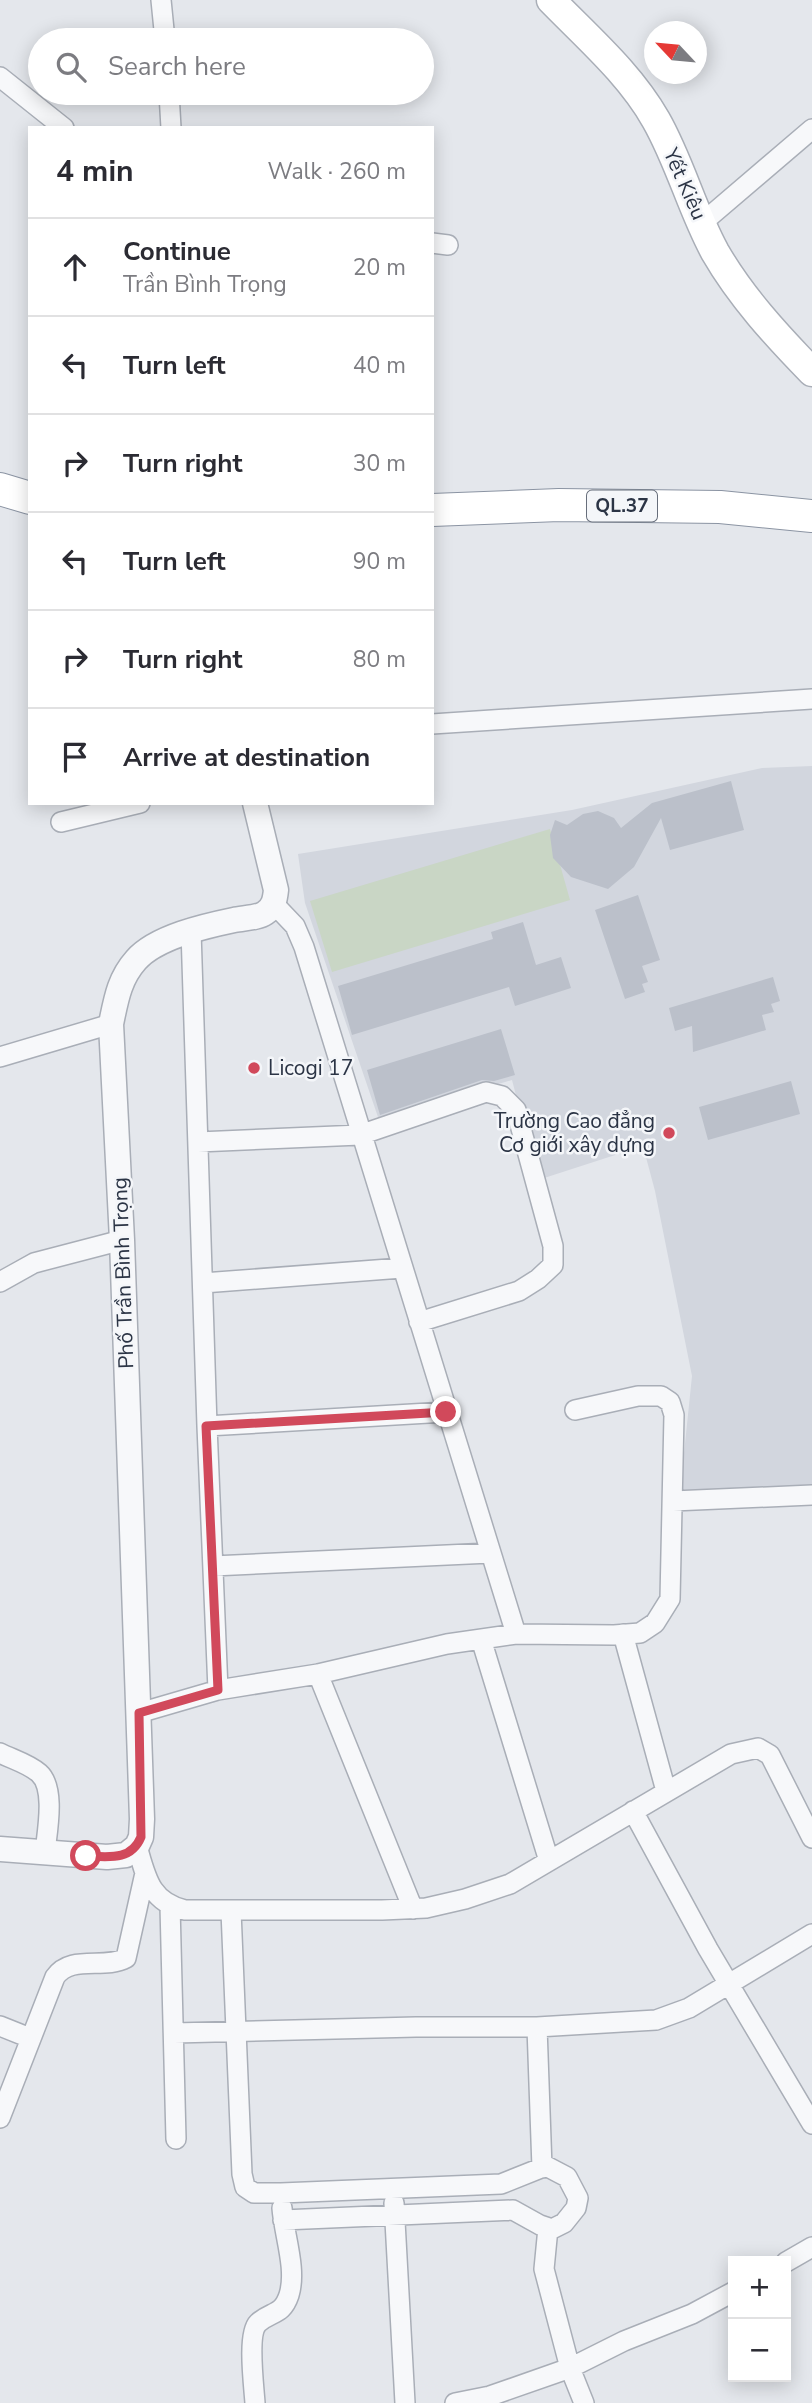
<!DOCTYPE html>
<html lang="en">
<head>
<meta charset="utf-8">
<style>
  body { margin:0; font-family:"Nunito Sans",sans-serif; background:#f2f2f3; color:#2b2b33 }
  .controls { position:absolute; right:21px; bottom:21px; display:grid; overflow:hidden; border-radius:0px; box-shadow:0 4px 18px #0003 }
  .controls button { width:63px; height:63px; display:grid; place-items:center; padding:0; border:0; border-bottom:2px solid #e1e1e2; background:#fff; color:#2b2b33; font:35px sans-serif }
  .compass { position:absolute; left:644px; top:21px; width:63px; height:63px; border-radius:50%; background:#fff; box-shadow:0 4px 18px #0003; rotate:296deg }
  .stop { position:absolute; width:21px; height:21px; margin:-16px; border:5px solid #d1495b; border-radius:50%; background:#fff }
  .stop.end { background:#d1495b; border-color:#fff; box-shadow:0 2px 7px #0008 }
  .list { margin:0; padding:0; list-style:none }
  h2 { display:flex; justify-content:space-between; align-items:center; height:91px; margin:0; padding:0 28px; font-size:30px }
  h2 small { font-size:23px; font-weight:400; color:#7c7c81 }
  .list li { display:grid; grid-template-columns:46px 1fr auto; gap:21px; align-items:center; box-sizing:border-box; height:98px; padding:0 28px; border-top:2px solid #e1e1e2 }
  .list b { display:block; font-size:26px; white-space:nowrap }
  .list p { margin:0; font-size:23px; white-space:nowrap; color:#7c7c81 }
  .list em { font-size:23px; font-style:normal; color:#7c7c81 }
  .icon { flex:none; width:38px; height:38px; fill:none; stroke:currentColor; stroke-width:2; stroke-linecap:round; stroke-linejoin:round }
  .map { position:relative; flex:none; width:812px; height:2403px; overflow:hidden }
  .search { position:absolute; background:#fff; box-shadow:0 4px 18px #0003; left:28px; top:28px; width:406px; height:77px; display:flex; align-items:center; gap:18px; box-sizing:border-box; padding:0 24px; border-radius:38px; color:#7c7c81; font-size:26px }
  .panel { position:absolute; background:#fff; box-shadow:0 4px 18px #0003; left:28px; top:126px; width:406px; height:679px; border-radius:0px }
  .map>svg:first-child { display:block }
</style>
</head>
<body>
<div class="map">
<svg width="812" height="2403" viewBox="0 0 812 2403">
  <rect width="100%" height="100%" fill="#e4e7ec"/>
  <path fill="#d2d6de" d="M812,766V1487L680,1492L692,1376L655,1191L643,1146L538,1180L512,1080L379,1120L305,903L298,854L572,810L762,768Z"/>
  <path fill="#c9d6c5" d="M550,829L570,900L332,972L310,901Z"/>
  <path fill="#bbc0ca" d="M731,781L744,830L670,850L661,818L634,867L608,889L571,877L553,858L550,835L555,820L567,825L583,814L598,811L614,818L621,828L652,803Z
    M638,895L660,960L642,966L648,982L642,984L645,992L625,999L595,910Z
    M523,922L536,965L561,957L571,988L515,1006L509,987L352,1035L338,986L493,939L491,932Z
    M773,977L780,1001L771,1004L774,1012L762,1015L766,1030L693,1052L692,1026L675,1031L669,1008Z
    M501,1029L515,1075L494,1081L482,1080L380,1115L367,1070Z
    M791,1081L800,1114L708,1140L699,1107Z"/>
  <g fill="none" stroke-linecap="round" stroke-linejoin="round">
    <defs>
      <path id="minor" d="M161,0L165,40
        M0,77L64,128
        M169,93L171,128
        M702,223L812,129
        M432,243L448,245
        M432,724L812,699
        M61,822L140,803
        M274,904L295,926L304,947L516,1634
        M191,931L207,1426L218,1690
        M0,1057L111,1024
        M198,1142L360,1135L486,1092L502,1096L516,1110L553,1246V1265L538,1279L519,1291L419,1322
        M0,1282L34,1263L122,1240
        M203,1283L402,1268
        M207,1426L446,1412
        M673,1501L812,1495
        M213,1566L490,1553
        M623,1634L666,1791
        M481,1639L549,1861
        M318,1674L413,1909
        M139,1713L218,1690L318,1674L447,1644L516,1634L614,1635L640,1633L655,1623L670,1599L674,1415L670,1402L661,1396H638L575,1410
        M0,1753C12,1759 29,1764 39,1773C56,1788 47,1832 45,1852
        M633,1811L708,1949L812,2124
        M137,1846C146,1877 150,1902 185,1910H382L426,1908L465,1899L510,1884L731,1754L758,1748L770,1755L812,1838
        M170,1906L176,2139
        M231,1911L242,2174L245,2187L254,2193H281L501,2184L546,2166L567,2177L578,2198L576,2208L564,2223L552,2229L540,2225L513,2210L283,2220
        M0,2026L30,2038
        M537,2027L542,2168
        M174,2033L416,2027H537L656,2020L689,2008L812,1934
        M0,2118L55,1977C71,1954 104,1970 126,1958L145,1873
        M394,2203L405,2403
        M548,2228L544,2269L570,2368L584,2403
        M786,2262L812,2247
        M255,2403C254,2387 247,2334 258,2323C271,2311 282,2316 289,2295C297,2269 284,2235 282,2208
        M455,2403L490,2396L570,2368L624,2341L692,2314L733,2292"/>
      <path id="tertiary" d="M0,1849L107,1857L126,1855L137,1846L141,1837L142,1819L122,1240L111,1024C116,1000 119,979 136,960C156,937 205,926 234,920C243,918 258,918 265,913C274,907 275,899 276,890L255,803"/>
      <path id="secondary" d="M551,0C588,38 630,74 656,120C680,162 692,210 715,252C741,297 776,335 812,372"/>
      <path id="trunk" d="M0,489L30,498
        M432,510L559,505L720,507L812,516"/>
    </defs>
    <use href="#minor" stroke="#a9aeb7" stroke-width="22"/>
    <use href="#tertiary" stroke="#a9aeb7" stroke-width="27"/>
    <use href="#secondary" stroke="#a9aeb7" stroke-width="31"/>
    <use href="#trunk" stroke="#8b94a3" stroke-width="34"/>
    <use href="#minor" stroke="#f7f8fa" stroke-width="19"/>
    <use href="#tertiary" stroke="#f7f8fa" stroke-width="24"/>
    <use href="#secondary" stroke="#fff" stroke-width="28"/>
    <use href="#trunk" stroke="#fff" stroke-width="32"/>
  </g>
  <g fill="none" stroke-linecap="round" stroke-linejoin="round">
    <path stroke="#d1495b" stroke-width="9" d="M86,1856C109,1857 131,1861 141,1837L139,1713L218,1690L206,1426L446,1412"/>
  </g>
  <g fill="#d1495b" stroke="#f4f6f9" stroke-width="2.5">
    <circle cx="254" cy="1068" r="7"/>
    <circle cx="669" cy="1133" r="7"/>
  </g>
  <g text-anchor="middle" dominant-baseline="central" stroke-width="5" stroke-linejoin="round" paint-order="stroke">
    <rect fill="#f4f6f9" stroke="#676e7b" stroke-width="2" x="587" y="490.5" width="70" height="31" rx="5"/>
    <g font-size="19" font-weight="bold" fill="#2b3445">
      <text x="622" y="506">QL.37</text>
    </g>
    <g font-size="21" fill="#2b3445" stroke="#f4f6f9">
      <text transform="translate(685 184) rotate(66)">Yết Kiêu</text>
      <text transform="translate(123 1273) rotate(-92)">Phố Trần Bình Trọng</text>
    </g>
    <g font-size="21" fill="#2b3445" stroke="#f4f6f9" text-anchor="start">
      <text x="268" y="1068">Licogi 17</text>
      <text x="655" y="1121" text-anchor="end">Trường Cao đẳng<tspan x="655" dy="24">Cơ giới xây dựng</tspan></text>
    </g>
  </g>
</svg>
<div class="controls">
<button>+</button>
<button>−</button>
</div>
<svg class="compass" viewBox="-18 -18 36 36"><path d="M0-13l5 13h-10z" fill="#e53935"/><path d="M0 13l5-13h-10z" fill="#7c7c81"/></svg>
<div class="stop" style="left:86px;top:1856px"></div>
<div class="stop end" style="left:446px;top:1412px"></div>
<div class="search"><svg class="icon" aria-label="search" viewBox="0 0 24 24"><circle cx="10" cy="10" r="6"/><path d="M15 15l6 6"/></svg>Search here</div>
<section class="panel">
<h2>4 min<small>Walk · 260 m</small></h2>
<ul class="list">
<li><svg class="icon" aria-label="ahead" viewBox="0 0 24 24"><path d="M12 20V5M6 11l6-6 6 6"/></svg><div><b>Continue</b><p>Trần Bình Trọng</p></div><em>20 m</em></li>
<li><svg class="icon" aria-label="left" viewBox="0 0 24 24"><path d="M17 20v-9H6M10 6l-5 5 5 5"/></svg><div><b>Turn left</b></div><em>40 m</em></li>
<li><svg class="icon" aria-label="right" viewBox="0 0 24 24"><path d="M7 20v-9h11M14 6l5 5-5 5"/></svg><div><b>Turn right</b></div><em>30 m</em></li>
<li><svg class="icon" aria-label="left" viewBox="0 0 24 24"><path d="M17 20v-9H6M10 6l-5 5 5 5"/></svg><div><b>Turn left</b></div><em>90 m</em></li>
<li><svg class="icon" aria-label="right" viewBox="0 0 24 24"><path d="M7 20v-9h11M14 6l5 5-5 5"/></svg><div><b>Turn right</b></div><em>80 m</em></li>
<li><svg class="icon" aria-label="arrive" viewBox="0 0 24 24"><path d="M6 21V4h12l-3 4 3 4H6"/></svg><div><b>Arrive at destination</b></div></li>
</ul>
</section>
</div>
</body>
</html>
